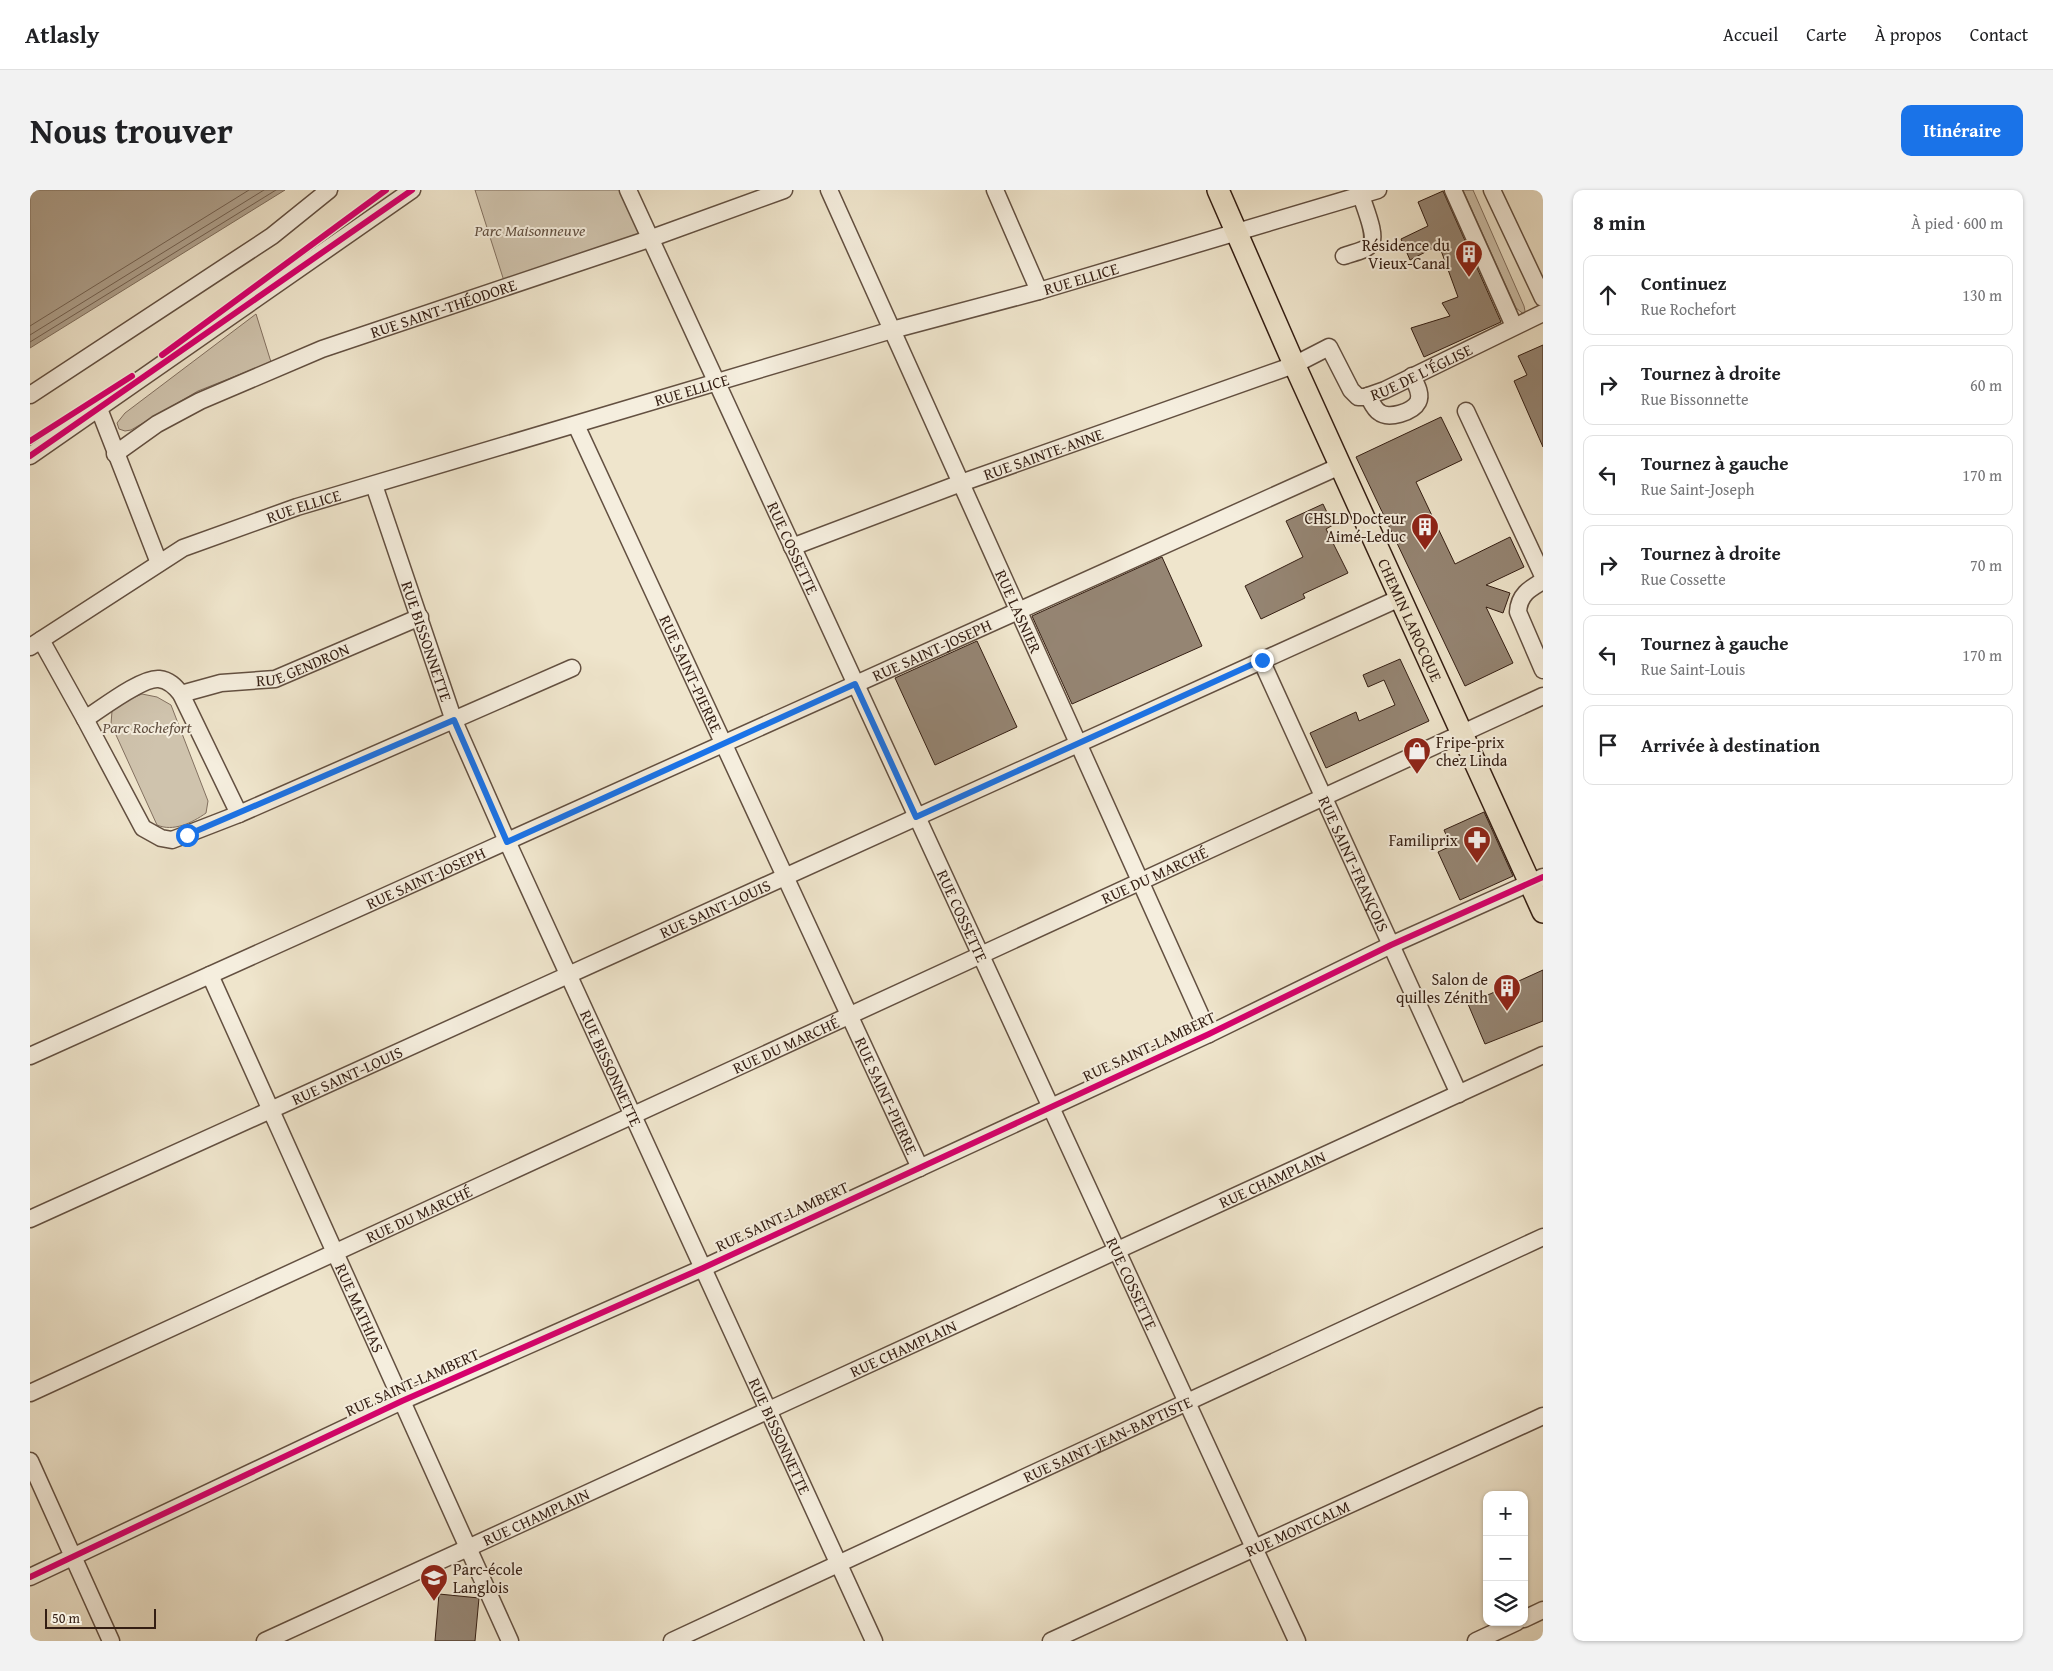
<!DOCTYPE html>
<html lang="fr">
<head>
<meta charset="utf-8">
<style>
  body { margin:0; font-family:"Gentium Book Plus",serif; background:#f2f2f2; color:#202124 }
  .controls { position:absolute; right:15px; bottom:15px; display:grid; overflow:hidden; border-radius:10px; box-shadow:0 1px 4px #0004 }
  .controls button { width:45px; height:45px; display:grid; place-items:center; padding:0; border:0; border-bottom:1px solid #e0e0e0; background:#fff; color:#202124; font:25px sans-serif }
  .scale { position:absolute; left:15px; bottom:12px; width:111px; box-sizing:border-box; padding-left:5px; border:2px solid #341e13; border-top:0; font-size:14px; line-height:18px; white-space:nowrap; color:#341e13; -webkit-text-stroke:4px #f5eede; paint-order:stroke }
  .stop { position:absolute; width:15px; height:15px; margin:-11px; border:4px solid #1a73e8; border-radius:50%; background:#fff }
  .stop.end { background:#1a73e8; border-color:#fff; box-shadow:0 1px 5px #0008 }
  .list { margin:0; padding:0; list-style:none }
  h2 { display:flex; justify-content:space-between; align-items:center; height:65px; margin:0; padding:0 20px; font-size:21px }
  h2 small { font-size:16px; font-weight:400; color:#757577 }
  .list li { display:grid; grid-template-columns:32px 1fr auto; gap:15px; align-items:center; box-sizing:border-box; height:80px; margin:0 10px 10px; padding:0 10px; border:1px solid #e0e0e0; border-radius:10px }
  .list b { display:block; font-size:19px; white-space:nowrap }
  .list p { margin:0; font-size:16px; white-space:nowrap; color:#757577 }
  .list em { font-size:16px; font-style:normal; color:#757577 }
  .icon { flex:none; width:28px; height:28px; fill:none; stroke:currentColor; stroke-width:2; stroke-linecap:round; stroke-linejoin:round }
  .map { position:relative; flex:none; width:1513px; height:1451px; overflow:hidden; border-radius:10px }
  header { display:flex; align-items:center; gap:30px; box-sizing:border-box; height:70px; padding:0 25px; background:#fff; border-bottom:1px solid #e0e0e0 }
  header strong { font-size:24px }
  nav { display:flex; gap:28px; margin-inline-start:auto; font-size:18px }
  .intro { display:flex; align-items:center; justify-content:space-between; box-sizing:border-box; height:120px; padding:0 30px }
  h1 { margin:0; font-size:35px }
  .button { padding:12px 22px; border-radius:10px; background:#1a73e8; color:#fff; font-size:18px; font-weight:700 }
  main { display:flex; gap:30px; padding:0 30px }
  aside { flex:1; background:#fff; border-radius:10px; box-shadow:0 1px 4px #0004 }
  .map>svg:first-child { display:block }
</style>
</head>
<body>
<header>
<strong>Atlasly</strong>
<nav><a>Accueil</a><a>Carte</a><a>À propos</a><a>Contact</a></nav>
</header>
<div class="intro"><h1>Nous trouver</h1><a class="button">Itinéraire</a></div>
<main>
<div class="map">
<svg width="1513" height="1451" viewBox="0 0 1513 1451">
  <rect width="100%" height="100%" fill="#efe5cc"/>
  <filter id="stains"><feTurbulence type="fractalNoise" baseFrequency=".004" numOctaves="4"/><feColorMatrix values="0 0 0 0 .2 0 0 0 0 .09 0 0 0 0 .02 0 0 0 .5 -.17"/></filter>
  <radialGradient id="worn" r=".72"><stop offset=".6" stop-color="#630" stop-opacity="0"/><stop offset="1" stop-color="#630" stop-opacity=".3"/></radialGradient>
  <path fill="#cfc3ad" stroke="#827060" d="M445,0H592L611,45L474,91Z
    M1433,0H1443L1494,116L1496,126L1486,118Z
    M226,124L241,172L168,201L101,240L95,241L89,239L87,233L95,223Z
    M112,504L127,507L141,515L178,611L176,623C162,633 143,642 127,635L81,534L82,521L91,513Z"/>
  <path fill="#afa18d" stroke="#7e6d5c" d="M0,0H255L0,158Z"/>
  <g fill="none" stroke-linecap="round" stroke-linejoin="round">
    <path stroke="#726050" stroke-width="1" d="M0,136L219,0
      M0,145L234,0
      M0,152L246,0"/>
  </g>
  <path fill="#958573" stroke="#341e13" d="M1413,1L1471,132L1394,167L1381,138L1420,126L1412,113L1428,107L1409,55L1380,70L1371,49L1398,36L1388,12Z
    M1513,155V257L1484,191L1497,185L1488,166Z
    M1411,227L1432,270L1386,292L1425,374L1480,347L1494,377L1456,395L1480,403L1473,423L1456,417L1483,473L1435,496L1326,267Z
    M1293,314L1303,335L1296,339L1318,383L1273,404L1275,408L1231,429L1215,396L1273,367L1256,331Z
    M1132,367L1172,456L1042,514L1002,426Z
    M947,451L987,537L905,575L865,488Z
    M1370,469L1399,531L1296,578L1280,543L1326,522L1329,531L1365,515L1354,490L1338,497L1333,485Z
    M1454,622L1483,686L1430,710L1408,662L1421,656L1414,640Z
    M1513,780V831L1455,854L1438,814Z
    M409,1404L449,1408L445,1451H405Z"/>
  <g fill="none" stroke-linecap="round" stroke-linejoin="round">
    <defs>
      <g id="minor">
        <path id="s1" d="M598,0L1267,1451"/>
        <path id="s2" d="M799,0L1179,844"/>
        <path d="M965,0L1009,101"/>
        <path d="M1423,0L1484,136"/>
        <path d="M1462,0L1513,108"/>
        <path d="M1314,66C1321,63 1335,61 1340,55C1348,47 1334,16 1331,5"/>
        <path d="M0,205L242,46L299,0"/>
        <path d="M1338,206C1341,211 1344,219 1349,222C1358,230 1383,222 1388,212C1392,204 1386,194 1382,186"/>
        <path d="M69,219L129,373"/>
        <path d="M1436,221L1513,386"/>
        <path id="s3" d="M546,235L890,978"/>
        <path id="s4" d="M85,264L127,234L170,211L292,159L619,49L754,0"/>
        <path d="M0,266L382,0"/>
        <path id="s5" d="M344,295L424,531L477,651L844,1451"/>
        <path id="s6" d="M762,357L931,293L1264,175L1299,157L1321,200L1328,207H1335L1355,200L1513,123"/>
        <path d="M1513,391C1499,399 1489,405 1488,422L1513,480"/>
        <path d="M11,450L55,529L113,638L131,648L142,650L209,624L542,478"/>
        <path id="s7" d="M0,457L153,358L267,317L862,140L1009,101L1348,0"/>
        <path id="s8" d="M1231,470L1429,904"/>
        <path id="s9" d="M151,504L191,493L245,489L390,427"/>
        <path d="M55,529C71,519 112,487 129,489C139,490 145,496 151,504L209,624"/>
        <path id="s10" d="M180,785L480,1451"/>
        <path id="s11" d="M0,866L1310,276"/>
        <path id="s12" d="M0,1029L1370,408"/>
        <path id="s13" d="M0,1203L1513,506"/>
        <path d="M0,1271L81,1451"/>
        <path d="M0,1387L372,1211L673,1078L1179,844L1361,755L1513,687"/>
        <path d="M1494,1429L1513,1420"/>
        <path id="s14" d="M235,1451L1513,865"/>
        <path id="s15" d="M642,1451L1513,1047"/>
        <path id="s16" d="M1021,1451L1513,1226"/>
        <path d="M1446,1451L1487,1432"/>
      </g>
      <g id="major">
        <path id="s17" d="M1188,0L1260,165L1513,722"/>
      </g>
    </defs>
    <use href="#minor" stroke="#635041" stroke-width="19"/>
    <use href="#major" stroke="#341e13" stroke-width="24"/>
    <use href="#minor" stroke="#f5eede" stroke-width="16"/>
    <use href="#major" stroke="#efe5cc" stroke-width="21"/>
    <defs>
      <path id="cycleway" d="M132,165L356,0
        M0,251L102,186
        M0,266L382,0
        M0,1387L372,1211L673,1078L1179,844L1361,755L1513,687"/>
    </defs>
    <use href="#cycleway" stroke="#f5eede" stroke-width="9"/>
    <use href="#cycleway" stroke="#d6006c" stroke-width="6"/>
  </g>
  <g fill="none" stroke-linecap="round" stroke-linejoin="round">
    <path stroke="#1a73e8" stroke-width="6" d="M157,645L424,530L477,652L825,494L886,627L1232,470"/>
  </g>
  <defs>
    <symbol id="building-pin" viewBox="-11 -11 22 30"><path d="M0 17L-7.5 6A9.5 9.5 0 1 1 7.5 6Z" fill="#8f2418" stroke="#f5eede"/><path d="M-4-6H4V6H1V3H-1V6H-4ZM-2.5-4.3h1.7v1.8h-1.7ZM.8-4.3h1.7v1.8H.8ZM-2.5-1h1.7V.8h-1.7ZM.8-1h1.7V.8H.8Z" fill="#fff"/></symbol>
    <symbol id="shop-pin" viewBox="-11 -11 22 30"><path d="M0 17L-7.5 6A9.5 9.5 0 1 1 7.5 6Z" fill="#8f2418" stroke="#f5eede"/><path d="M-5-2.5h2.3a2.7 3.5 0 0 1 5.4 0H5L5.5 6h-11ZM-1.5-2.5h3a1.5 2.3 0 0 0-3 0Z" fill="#fff"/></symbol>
    <symbol id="pharmacy-pin" viewBox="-11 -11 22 30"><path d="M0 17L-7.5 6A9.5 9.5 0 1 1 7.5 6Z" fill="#8f2418" stroke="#f5eede"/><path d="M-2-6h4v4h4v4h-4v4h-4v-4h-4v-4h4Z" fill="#fff"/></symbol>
    <symbol id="school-pin" viewBox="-11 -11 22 30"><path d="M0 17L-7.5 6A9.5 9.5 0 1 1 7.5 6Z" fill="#8f2418" stroke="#f5eede"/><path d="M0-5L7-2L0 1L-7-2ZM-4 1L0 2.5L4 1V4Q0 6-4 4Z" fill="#fff"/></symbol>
  </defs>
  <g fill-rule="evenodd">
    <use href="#building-pin" x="1423" y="48" width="32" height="43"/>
    <use href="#building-pin" x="1379" y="321" width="32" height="43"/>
    <use href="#shop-pin" x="1371" y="545" width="32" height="43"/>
    <use href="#pharmacy-pin" x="1431" y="634" width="32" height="43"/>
    <use href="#building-pin" x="1461" y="782" width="32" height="43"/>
    <use href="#school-pin" x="388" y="1372" width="32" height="43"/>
  </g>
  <g text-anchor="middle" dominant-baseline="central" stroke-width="4" stroke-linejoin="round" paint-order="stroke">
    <g font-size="16" font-style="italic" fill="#625041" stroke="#f5eede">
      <text x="500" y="40">Parc Maisonneuve</text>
      <text x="117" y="537">Parc Rochefort</text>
    </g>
    <g font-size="16" fill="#341e13" stroke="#f5eede" text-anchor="end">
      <text x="1420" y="55">Résidence du<tspan x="1420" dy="18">Vieux-Canal</tspan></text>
      <text x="1376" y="328">CHSLD Docteur<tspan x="1376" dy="18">Aimé-Leduc</tspan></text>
      <text x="1406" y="552" text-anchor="start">Fripe-prix<tspan x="1406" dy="18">chez Linda</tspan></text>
      <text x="1428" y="650">Familiprix</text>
      <text x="1458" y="789">Salon de<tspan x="1458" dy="18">quilles Zénith</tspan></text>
      <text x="423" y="1379" text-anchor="start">Parc-école<tspan x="423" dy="18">Langlois</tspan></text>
    </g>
    <g font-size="16" fill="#341e13" stroke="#f5eede">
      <text stroke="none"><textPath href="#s7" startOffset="1120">RUE ELLICE</textPath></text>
      <text stroke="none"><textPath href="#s4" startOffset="361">RUE SAINT-THÉODORE</textPath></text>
      <text stroke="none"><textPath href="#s6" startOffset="700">RUE DE L'ÉGLISE</textPath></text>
      <text stroke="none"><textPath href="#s7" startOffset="715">RUE ELLICE</textPath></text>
      <text stroke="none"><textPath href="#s6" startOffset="268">RUE SAINTE-ANNE</textPath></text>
      <text stroke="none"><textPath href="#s7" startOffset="310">RUE ELLICE</textPath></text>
      <text stroke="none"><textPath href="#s1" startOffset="394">RUE COSSETTE</textPath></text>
      <text stroke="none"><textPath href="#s2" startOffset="462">RUE LASNIER</textPath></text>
      <text stroke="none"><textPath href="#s17" startOffset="471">CHEMIN LAROCQUE</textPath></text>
      <text stroke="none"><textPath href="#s5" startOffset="165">RUE BISSONNETTE</textPath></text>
      <text stroke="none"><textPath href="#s11" startOffset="989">RUE SAINT-JOSEPH</textPath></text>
      <text stroke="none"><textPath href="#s9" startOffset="126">RUE GENDRON</textPath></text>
      <text stroke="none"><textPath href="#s3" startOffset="274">RUE SAINT-PIERRE</textPath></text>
      <text stroke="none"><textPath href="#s8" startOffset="224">RUE SAINT-FRANÇOIS</textPath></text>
      <text stroke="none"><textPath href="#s13" startOffset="1238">RUE DU MARCHÉ</textPath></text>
      <text stroke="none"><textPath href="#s11" startOffset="434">RUE SAINT-JOSEPH</textPath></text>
      <text stroke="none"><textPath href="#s12" startOffset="752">RUE SAINT-LOUIS</textPath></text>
      <text stroke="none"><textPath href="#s1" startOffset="799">RUE COSSETTE</textPath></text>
      <text stroke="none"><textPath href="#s13" startOffset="832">RUE DU MARCHÉ</textPath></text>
      <text transform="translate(1119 856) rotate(-25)">RUE SAINT-LAMBERT</text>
      <text stroke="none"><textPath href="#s5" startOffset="630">RUE BISSONNETTE</textPath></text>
      <text stroke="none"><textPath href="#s12" startOffset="348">RUE SAINT-LOUIS</textPath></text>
      <text stroke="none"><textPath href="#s3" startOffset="739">RUE SAINT-PIERRE</textPath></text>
      <text stroke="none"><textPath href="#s14" startOffset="1108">RUE CHAMPLAIN</textPath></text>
      <text stroke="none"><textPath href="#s13" startOffset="428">RUE DU MARCHÉ</textPath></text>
      <text transform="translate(752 1026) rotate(-25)">RUE SAINT-LAMBERT</text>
      <text stroke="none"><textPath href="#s1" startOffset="1204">RUE COSSETTE</textPath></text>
      <text stroke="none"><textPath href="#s10" startOffset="365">RUE MATHIAS</textPath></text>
      <text stroke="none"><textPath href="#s14" startOffset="702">RUE CHAMPLAIN</textPath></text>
      <text transform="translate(382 1192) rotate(-24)">RUE SAINT-LAMBERT</text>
      <text stroke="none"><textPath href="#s5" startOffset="1035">RUE BISSONNETTE</textPath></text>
      <text stroke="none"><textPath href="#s15" startOffset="480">RUE SAINT-JEAN-BAPTISTE</textPath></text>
      <text stroke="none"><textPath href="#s14" startOffset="298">RUE CHAMPLAIN</textPath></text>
      <text stroke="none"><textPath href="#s16" startOffset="271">RUE MONTCALM</textPath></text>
    </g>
  </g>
  <rect width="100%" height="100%" filter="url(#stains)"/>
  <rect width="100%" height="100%" fill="url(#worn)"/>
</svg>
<div class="controls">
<button>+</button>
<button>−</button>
<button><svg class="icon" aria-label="layers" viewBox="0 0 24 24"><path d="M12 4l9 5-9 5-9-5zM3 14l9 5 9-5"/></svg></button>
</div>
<div class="scale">50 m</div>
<div class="stop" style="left:157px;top:645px"></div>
<div class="stop end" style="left:1232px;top:470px"></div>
</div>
<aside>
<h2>8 min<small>À pied · 600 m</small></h2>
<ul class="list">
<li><svg class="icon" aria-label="ahead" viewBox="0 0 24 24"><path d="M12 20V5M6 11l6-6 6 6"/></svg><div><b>Continuez</b><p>Rue Rochefort</p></div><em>130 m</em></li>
<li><svg class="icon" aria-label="right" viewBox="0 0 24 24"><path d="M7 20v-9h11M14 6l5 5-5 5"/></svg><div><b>Tournez à droite</b><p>Rue Bissonnette</p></div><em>60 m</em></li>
<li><svg class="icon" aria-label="left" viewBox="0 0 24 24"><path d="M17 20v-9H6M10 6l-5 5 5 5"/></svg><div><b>Tournez à gauche</b><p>Rue Saint-Joseph</p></div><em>170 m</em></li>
<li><svg class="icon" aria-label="right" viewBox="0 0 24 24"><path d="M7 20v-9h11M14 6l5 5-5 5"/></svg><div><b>Tournez à droite</b><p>Rue Cossette</p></div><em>70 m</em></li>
<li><svg class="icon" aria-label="left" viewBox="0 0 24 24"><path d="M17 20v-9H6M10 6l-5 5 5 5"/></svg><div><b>Tournez à gauche</b><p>Rue Saint-Louis</p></div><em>170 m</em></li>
<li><svg class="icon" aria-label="arrive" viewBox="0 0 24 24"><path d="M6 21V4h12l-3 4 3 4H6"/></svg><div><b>Arrivée à destination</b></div></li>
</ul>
</aside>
</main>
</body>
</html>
